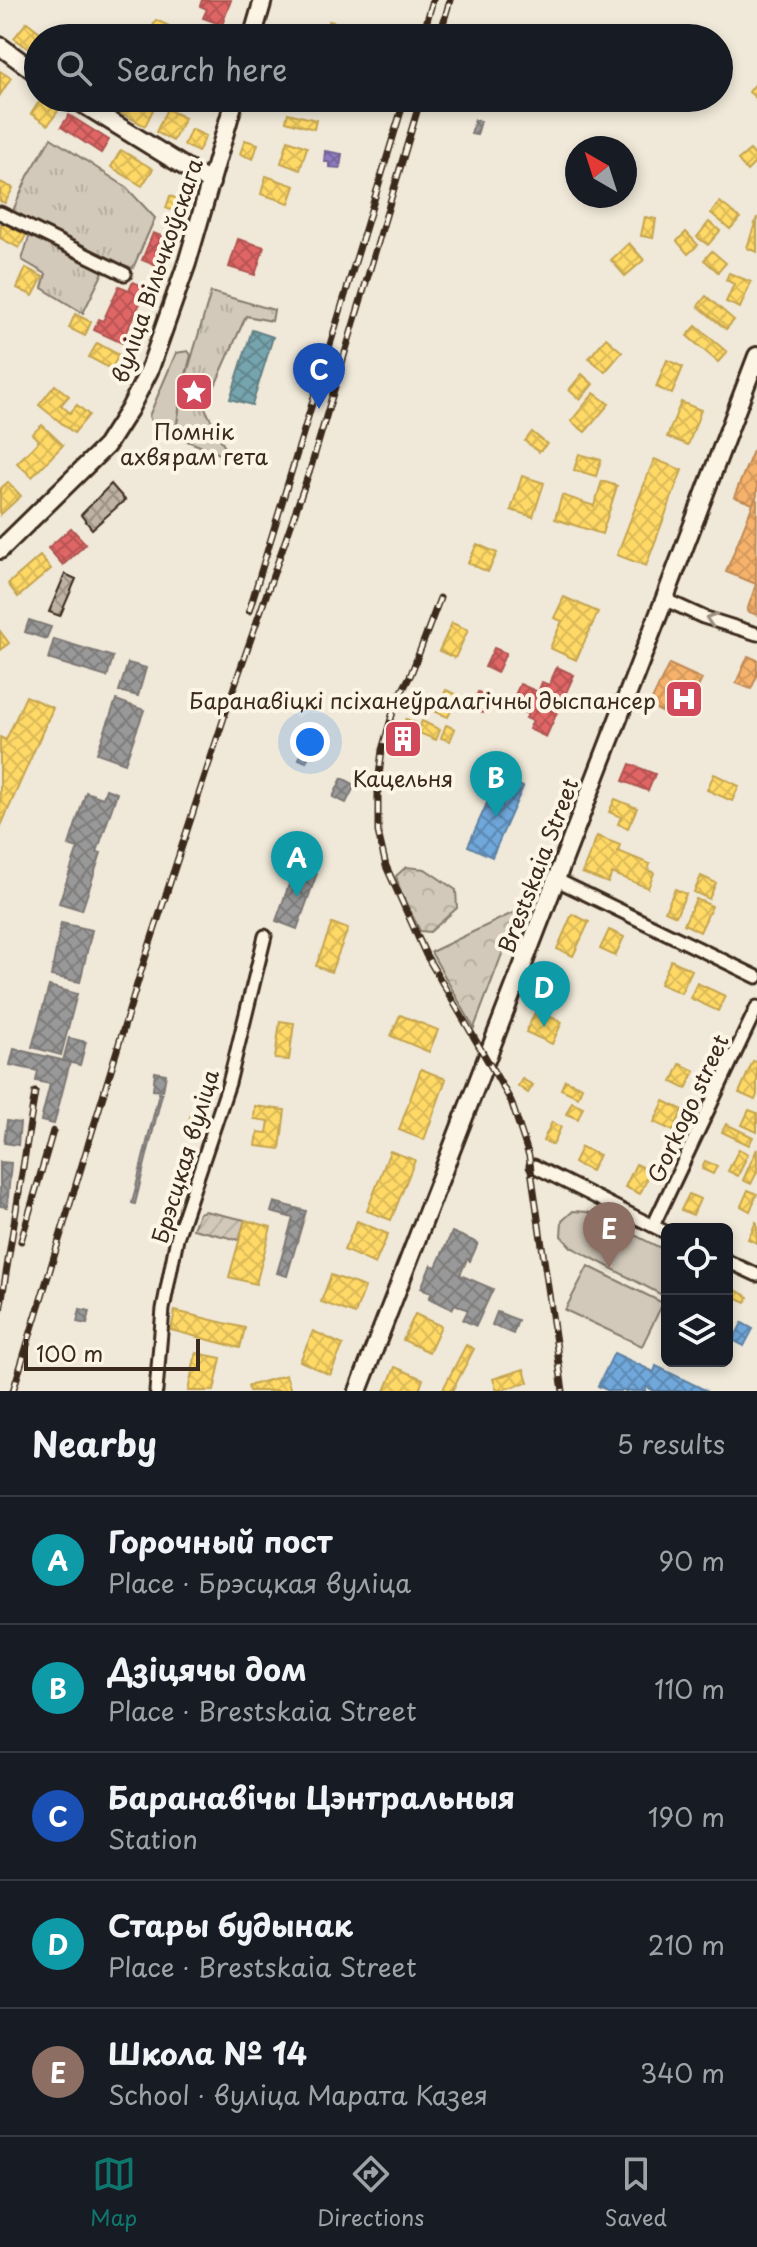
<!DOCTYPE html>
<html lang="en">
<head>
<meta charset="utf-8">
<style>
  body { margin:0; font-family:"Playpen Sans",sans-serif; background:#242831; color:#f1f3f6 }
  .controls { position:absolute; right:24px; bottom:24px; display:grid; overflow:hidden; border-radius:12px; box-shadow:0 4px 12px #0003 }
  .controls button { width:72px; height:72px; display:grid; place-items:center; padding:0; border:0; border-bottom:2px solid #363941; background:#171b24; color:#f1f3f6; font:40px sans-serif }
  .compass { position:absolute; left:565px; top:136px; width:72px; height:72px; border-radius:50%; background:#171b24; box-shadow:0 4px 12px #0003; rotate:321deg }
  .scale { position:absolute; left:24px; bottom:20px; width:176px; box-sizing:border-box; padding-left:8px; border:4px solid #3b2a1e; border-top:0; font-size:22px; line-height:28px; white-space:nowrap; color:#3b2a1e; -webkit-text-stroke:6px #fcf5e5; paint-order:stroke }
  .you { position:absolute; left:310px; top:742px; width:28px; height:28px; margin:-20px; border:6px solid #fff; border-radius:50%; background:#1a73e8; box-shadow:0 0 0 12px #1a73e833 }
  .badge { display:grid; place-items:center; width:52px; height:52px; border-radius:50%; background:#0f766e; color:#fff; font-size:26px; font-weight:700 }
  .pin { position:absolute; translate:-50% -66px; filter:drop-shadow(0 2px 4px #0008) }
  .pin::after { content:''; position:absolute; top:42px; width:28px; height:24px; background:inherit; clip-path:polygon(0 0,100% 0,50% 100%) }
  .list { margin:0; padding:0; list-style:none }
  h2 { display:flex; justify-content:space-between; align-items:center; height:104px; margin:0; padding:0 32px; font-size:34px }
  h2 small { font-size:26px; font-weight:400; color:#9ea1a6 }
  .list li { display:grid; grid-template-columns:52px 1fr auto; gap:24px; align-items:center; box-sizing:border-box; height:128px; padding:0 32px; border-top:2px solid #363941 }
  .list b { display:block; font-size:30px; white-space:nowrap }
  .list p { margin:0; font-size:26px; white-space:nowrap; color:#9ea1a6 }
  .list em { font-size:26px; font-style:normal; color:#9ea1a6 }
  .icon { flex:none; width:44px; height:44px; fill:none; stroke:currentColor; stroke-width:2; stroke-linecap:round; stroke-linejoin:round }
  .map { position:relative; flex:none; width:757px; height:1391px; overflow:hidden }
  .search { position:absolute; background:#171b24; box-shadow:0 4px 12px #0003; left:24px; right:24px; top:24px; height:88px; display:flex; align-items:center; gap:20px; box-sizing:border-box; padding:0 28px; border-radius:44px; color:#9ea1a6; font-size:30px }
  .sheet { height:744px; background:#171b24 }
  nav { display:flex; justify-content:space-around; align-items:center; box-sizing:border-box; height:112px; border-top:2px solid #363941; background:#171b24; font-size:22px; color:#9ea1a6 }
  nav a { display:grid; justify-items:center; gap:4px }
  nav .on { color:#0f766e }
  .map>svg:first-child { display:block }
</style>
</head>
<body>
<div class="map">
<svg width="757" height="1391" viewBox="0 0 757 1391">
  <defs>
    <pattern id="grass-tufts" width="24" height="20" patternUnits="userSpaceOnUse" patternTransform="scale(2)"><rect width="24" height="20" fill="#d2c9ba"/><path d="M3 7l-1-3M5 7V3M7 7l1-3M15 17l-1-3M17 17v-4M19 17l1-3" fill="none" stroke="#b5ad9f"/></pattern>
    <pattern id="forest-crowns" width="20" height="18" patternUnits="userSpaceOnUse" patternTransform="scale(2)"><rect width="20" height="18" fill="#d2c9ba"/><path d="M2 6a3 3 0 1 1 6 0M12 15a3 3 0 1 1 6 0" fill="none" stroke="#b5ad9f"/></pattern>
    <pattern id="garden-furrows" width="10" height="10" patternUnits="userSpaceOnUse" patternTransform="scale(2)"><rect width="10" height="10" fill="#d2c9ba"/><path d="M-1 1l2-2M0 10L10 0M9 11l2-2" fill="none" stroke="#b5ad9f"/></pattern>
    <pattern id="homes-cross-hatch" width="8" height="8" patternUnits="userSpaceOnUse" patternTransform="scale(2)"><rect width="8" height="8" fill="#ffd966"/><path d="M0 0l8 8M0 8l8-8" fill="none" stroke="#dbba58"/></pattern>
    <pattern id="shops-cross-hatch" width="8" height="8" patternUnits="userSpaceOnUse" patternTransform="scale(2)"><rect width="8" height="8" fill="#e06666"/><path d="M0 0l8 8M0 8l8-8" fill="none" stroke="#b75453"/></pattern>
    <pattern id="offices-cross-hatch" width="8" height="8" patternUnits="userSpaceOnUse" patternTransform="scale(2)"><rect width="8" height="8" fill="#8e7cc3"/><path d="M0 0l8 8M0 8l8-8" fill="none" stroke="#75669e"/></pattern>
    <pattern id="schools-cross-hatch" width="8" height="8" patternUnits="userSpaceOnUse" patternTransform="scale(2)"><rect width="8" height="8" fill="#6fa8dc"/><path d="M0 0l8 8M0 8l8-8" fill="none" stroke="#5c89b2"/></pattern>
    <pattern id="health-cross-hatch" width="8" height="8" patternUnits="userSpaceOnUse" patternTransform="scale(2)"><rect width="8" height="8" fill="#f6b26b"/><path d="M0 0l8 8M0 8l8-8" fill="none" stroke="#d4995c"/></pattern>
    <pattern id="public-cross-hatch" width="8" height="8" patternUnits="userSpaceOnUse" patternTransform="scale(2)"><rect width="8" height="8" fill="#76a5af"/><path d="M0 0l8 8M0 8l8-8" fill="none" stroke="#62878e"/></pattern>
    <pattern id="industry-cross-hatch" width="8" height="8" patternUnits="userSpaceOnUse" patternTransform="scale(2)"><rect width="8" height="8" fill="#999"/><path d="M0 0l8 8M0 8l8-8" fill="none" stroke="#7e7d7c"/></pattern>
    <pattern id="building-cross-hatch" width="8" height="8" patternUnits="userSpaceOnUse" patternTransform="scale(2)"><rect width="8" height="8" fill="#beb3a4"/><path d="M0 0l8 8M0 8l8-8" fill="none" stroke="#9c9285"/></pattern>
  </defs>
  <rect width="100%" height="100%" fill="#f0e9d9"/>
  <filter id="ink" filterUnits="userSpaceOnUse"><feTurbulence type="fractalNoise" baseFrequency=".0125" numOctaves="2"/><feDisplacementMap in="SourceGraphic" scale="16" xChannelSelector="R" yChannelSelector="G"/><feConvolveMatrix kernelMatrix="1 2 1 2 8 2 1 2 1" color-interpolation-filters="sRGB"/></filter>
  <g filter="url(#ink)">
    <path fill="url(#grass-tufts)" stroke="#867a6c" stroke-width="2" d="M51,138L126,187L155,218L133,268L109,260L83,313L42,288L46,274L22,260L33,224L12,213L28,176Z
      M211,292L274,310L272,321L246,316L205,408L230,458L175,436L182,390Z"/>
    <path fill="url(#forest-crowns)" stroke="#867a6c" stroke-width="2" d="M406,867L425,869L456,890L457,908L430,932L420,931L401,893L396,876Z
      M519,910V909L474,1028L431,952Z"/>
    <path fill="#d2c9ba" stroke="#867a6c" stroke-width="2" d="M188,351L191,355L182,390L175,436L152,424L149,416L176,353Z
      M573,1211L588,1212L667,1251V1294H660L571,1247L561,1236L562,1221Z
      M588,1266L663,1303L642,1346L565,1310Z"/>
    <path fill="url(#garden-furrows)" stroke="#867a6c" stroke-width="2" d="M205,1211L245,1220L239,1240L193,1229L199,1213Z"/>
    <path fill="url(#homes-cross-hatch)" stroke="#c4a450" stroke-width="2" d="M156,20L169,26L163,38H147Z
      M329,21L338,23L335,36L326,33Z
      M27,22L41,33L29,49L14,38Z
      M0,71L11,78L0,95Z
      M757,82V99L749,92Z
      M115,98H131L153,110L145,126L110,107Z
      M316,98H327L325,106L314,103Z
      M41,99L58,111L48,125L31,114Z
      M167,109L185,118L173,141L156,132Z
      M288,113L316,120L314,129L286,121Z
      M191,129L206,136L198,152L184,145Z
      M245,140L258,144L253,159L240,154Z
      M288,140L307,147L300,170L281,163Z
      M121,150L153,169L142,186L111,167Z
      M750,150L757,158V161L747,171L738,160Z
      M266,176L295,186L289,203L261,194Z
      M0,182L13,188L5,203L0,201Z
      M170,196L178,199L173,211L166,208Z
      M720,202L740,218L730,229L711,213Z
      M645,217L656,219L653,238L641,236Z
      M757,217V252L747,248Z
      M1,222L26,235L19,248L0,238Z
      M709,222L720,231L708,245L697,237Z
      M686,232L698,245L688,254L677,241Z
      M629,243L644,260L625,276L611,260Z
      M712,251L726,263L718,272L704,260Z
      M26,268L43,277L33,296L17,288Z
      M729,273L751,282L740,308L726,302L734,284L726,280Z
      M706,296L734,320L726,329L698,306Z
      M75,314L91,322L85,336L69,328Z
      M696,326L727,352L718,362L687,336Z
      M606,338L622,352L605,372L589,358Z
      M97,343L119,355L111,369L89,357Z
      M667,360L683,367L672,394L656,387Z
      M582,374L593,384L580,400L569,390Z
      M55,385L69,396L61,405L70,413L77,405L89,415L74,433L39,405Z
      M594,393L609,404L585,432L571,421Z
      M681,402L701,410L688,445L667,437Z
      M42,425L63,445L32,477L17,463L39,441L32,434Z
      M532,432L547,444L539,452L525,441Z
      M579,454L601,460L596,476L574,470Z
      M654,459L682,470L646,566L617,555Z
      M522,476L544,483L533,517L511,510Z
      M602,481L617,486L602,534L555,519L562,495L594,506Z
      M8,482L21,496L0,515V489Z
      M477,544L497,553L488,572L468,563Z
      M40,556L51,569L18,597L8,584Z
      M564,597L598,612L576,660L550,648L562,621L554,618Z
      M452,623L468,630L455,658L439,651Z
      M0,631L9,643L0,650Z
      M446,690L458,695L448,717L436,712Z
      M26,696L53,708L0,828V737L6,740Z
      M406,719L415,723L399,758L391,754Z
      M422,721L440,730L436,740L417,732Z
      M446,725L455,729L450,741L441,738Z
      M714,774L739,786L732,801L707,790Z
      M615,799L637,808L628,828L618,824L621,817L609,812Z
      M597,836L620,845L618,851L650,864L648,870L654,873L648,888L612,873L608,883L582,873Z
      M701,876L716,883L709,899L694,892Z
      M675,889L686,894L676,916L665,911Z
      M696,899L712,906L700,932L684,924Z
      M572,914L589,922L573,956L557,949Z
      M332,923L348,929L331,972L316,966Z
      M609,930L624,937L615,956L600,949Z
      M671,960L692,970L681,993L660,984Z
      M549,969L565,977L554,1000L538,992Z
      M697,983L725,996L718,1011L690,998Z
      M536,1010L562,1022L552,1044L526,1032Z
      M400,1015L438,1030L429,1052L391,1036Z
      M280,1021L294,1023L289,1060L275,1059Z
      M753,1061L757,1062V1095L755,1100L739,1093Z
      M680,1064L695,1071L686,1089L672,1082Z
      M421,1069L446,1079L424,1140L399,1130Z
      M522,1079L533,1085L528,1093L518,1086Z
      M565,1080L582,1087L578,1097L561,1089Z
      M664,1101L683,1110L673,1131L654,1122Z
      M572,1102L583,1107L578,1119L566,1114Z
      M255,1106L285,1110L280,1149L256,1146L258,1132L267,1133L269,1121L254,1119Z
      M749,1110L757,1113V1132L742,1125Z
      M191,1114L204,1117L198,1139L185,1135Z
      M552,1122L561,1127L553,1145L543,1141Z
      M726,1124L753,1137L749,1145L722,1132Z
      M581,1147L599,1155L591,1171L574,1163Z
      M739,1149L748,1154L738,1176L728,1171Z
      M757,1149V1172L751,1184L743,1180Z
      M390,1151L415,1160L391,1220L367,1211Z
      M705,1161L717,1166L713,1174L702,1169Z
      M636,1164L651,1171L640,1194L625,1187Z
      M748,1190L757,1194L750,1211L741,1206Z
      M689,1194L700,1199L693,1215L681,1210Z
      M245,1220L271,1227L256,1284L229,1277Z
      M357,1221L388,1234L375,1264L344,1250Z
      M756,1222L757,1223V1243L748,1239Z
      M331,1275L365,1287L355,1314L321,1302Z
      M736,1290L748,1297L746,1302L733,1296Z
      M175,1311L245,1328L240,1348L171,1330Z
      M415,1314L441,1326L429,1352L403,1340Z
      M313,1331L343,1345L330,1375L300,1361Z
      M466,1345L474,1349L452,1391H442Z
      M196,1353L221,1358L214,1391H188Z
      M395,1367L423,1379L419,1391H385Z
      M524,1369L528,1382L497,1391L493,1379Z
      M286,1375L291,1391H249L248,1386Z"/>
    <path fill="url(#shops-cross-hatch)" stroke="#ae5450" stroke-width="2" d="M202,0H231L222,25L203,18L207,9L200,6Z
      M69,115L109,140L101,153L61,127Z
      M153,233L167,238L157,266L142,260Z
      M238,239L264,247L255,275L229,267Z
      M133,282L147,288L122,343L94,330L99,319L103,321L119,286L129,290Z
      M71,528L86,544L63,565L48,548Z
      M494,648L506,653L497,673L485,667Z
      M557,667L574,675L546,737L529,729L533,721L526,718L528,714L510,706L520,684L538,692L542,682L549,685Z
      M478,692L490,698L483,713L471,708Z
      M630,764L655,774L648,791L623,781Z"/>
    <path fill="url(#offices-cross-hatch)" stroke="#756392" stroke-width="2" d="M325,151L342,154L340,168L329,167V162H324Z"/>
    <path fill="url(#schools-cross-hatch)" stroke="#5f82a3" stroke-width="2" d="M499,776L523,787L492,857L468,846Z
      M742,1323L753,1329L744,1346L733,1340Z
      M614,1353L654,1372L656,1366L707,1391H654L647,1387L645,1391H609L598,1386Z"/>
    <path fill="url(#health-cross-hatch)" stroke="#be8954" stroke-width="2" d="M753,451L757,453V495L753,504L734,497Z
      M755,499L757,500L756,584L726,572Z
      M756,584L757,585V615L747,611Z
      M748,656L757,660V676L751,689L736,683Z
      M669,664L702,679L694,696L689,694L684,704L679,702L672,717L649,706Z"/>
    <path fill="url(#public-cross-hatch)" stroke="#648084" stroke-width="2" d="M252,330L273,337L252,405L230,399Z"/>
    <path fill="url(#industry-cross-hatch)" stroke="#7d7874" stroke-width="2" d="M475,120L481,121L477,135L471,134Z
      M29,620L51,627L46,639L25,632Z
      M54,639L113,657L107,677L48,659Z
      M128,663L146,668L138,696L119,691Z
      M116,700L144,710L125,763L97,753Z
      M303,748L311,751L306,762L299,759Z
      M342,778L355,785L346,803L333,797Z
      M106,789L117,793L97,852L101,853L82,910L59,903L78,848L69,845L86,792L103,798Z
      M296,865L317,873L297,929L276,921Z
      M61,923L92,930L80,982L51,976Z
      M49,986L77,994L61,1055L32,1047Z
      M69,1038L86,1042L80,1065L63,1061Z
      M14,1049L70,1062L54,1124L41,1121L50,1084L36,1081L38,1071L10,1065Z
      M155,1072L166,1074L163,1091L153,1090Z
      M159,1093L162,1094L135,1204L132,1203Z
      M7,1121L20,1123L18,1145L4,1143Z
      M0,1162L11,1163L7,1207L0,1206Z
      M274,1202L306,1211L287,1276L277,1273L293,1218L271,1212Z
      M452,1232L478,1243L470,1261L467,1259L460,1275L493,1289L476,1326L463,1320L468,1310L455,1304L452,1309L429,1298L432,1293L421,1288L431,1265L436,1267Z
      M80,1309L90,1311L87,1324L77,1322Z
      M497,1312L518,1320L513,1334L492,1325Z"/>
    <path fill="url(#building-cross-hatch)" stroke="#3b2a1e" stroke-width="2" d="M111,484L125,500L92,529L81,515Z
      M65,574L76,579L60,616L49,612Z"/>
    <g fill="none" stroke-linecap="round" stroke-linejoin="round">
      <defs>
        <path id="street" d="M0,213L125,274
          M666,600L703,617L757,634
          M555,879L757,977
          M534,1166L667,1233
          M653,1226L757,1007
          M727,1261L757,1275
          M156,1391L163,1309L177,1238L229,1083L265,936"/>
        <path id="secondary" d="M252,38L263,0
          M0,46L38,74
          M73,98L211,183
          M0,550L106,446L129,410L149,371L187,263L235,98
          M358,1391C490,1045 627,702 757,356"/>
      </defs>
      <use href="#street" stroke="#3b2a1e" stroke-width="17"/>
      <use href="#secondary" stroke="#3b2a1e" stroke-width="22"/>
      <use href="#street" stroke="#fcf5e5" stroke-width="11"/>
      <use href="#secondary" stroke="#fcf5e5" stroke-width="16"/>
      <defs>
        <path id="rail" d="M422,38L433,0
          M439,38L450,0
          M440,598L411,674L395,705L382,750L378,785V832L386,866L426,955L511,1101L529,1156L563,1391
          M249,611L405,98
          M21,1241L53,1131
          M0,1311L35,1092
          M13,1391L142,968L234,687L311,467L421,98"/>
      </defs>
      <use href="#rail" stroke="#3b2a1e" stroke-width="7"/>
      <use href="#rail" stroke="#fcf5e5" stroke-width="4" stroke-dasharray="12" stroke-linecap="butt"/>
    </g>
    <defs><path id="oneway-chevron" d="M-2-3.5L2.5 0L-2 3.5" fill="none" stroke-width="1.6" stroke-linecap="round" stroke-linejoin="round" transform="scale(2)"/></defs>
    <use stroke="#9c9082" href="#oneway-chevron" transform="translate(711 619) rotate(-162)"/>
  </g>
  <defs>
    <symbol id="sight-square" viewBox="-11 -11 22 22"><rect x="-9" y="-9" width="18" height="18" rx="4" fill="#d1495b" stroke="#fcf5e5"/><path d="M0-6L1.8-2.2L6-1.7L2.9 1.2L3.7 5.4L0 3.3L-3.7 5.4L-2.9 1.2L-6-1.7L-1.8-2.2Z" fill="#fff"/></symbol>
    <symbol id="hospital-square" viewBox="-11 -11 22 22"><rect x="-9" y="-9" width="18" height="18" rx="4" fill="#d1495b" stroke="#fcf5e5"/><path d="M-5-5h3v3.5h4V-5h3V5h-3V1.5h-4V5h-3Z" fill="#fff"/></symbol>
    <symbol id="building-square" viewBox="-11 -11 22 22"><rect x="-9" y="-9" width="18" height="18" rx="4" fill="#d1495b" stroke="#fcf5e5"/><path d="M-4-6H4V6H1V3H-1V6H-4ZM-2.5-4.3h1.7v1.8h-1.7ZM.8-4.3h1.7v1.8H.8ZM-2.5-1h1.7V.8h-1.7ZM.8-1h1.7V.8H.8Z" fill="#fff"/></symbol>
  </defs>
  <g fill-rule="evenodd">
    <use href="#sight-square" x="172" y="370" width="44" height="44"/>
    <use href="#hospital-square" x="662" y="677" width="44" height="44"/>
    <use href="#building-square" x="381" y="717" width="44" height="44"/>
  </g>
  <g text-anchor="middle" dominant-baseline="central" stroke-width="8" stroke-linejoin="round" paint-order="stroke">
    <g font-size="22" fill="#3b2a1e" stroke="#fcf5e5">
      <text transform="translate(156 270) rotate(-71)">вуліца Вільчкоўскага</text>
      <text transform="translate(537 865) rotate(-69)">Brestskaia Street</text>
      <text transform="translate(687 1108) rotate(-65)">Gorkogo street</text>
      <text transform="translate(184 1156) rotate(-73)">Брэсцкая вуліца</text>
    </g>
    <g font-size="22" fill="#3b2a1e" stroke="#fcf5e5">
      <text x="194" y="430">Помнік<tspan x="194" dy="25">ахвярам гета</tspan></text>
      <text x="656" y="699" text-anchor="end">Баранавіцкі псіханеўралагічны дыспансер</text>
      <text x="403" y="777">Кацельня</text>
    </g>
  </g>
</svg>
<div class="controls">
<button><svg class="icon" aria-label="locate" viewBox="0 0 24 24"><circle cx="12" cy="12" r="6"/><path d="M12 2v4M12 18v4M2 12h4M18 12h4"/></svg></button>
<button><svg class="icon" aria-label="layers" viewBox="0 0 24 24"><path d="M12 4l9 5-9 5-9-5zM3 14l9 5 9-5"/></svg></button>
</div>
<svg class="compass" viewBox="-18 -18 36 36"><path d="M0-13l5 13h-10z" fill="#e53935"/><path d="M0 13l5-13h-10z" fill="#9ea1a6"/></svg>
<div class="scale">100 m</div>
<div class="you"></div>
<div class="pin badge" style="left:297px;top:897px;background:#0f9aa8">A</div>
<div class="pin badge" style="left:496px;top:817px;background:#0f9aa8">B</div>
<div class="pin badge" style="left:319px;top:409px;background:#1a4fb4">C</div>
<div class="pin badge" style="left:544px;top:1027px;background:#0f9aa8">D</div>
<div class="pin badge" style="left:609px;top:1268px;background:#8d6e63">E</div>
<div class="search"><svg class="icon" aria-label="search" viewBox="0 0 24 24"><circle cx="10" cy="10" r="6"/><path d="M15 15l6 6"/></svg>Search here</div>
</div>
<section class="sheet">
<h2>Nearby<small>5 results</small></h2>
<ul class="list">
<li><span class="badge" style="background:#0f9aa8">A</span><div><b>Горочный пост</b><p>Place · Брэсцкая вуліца</p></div><em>90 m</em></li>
<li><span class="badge" style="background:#0f9aa8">B</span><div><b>Дзіцячы дом</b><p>Place · Brestskaia Street</p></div><em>110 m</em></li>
<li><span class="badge" style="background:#1a4fb4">C</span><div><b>Баранавічы Цэнтральныя</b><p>Station</p></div><em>190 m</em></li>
<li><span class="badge" style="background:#0f9aa8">D</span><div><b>Стары будынак</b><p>Place · Brestskaia Street</p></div><em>210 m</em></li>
<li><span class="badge" style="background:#8d6e63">E</span><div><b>Школа № 14</b><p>School · вуліца Марата Казея</p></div><em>340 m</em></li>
</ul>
</section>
<nav>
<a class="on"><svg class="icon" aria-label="map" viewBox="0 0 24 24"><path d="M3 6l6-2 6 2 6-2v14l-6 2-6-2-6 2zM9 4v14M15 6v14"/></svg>Map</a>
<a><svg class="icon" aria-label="directions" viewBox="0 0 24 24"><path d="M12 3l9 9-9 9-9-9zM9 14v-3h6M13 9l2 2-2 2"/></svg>Directions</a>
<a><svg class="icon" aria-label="saved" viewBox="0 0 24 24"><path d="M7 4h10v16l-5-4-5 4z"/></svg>Saved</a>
</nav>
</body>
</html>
